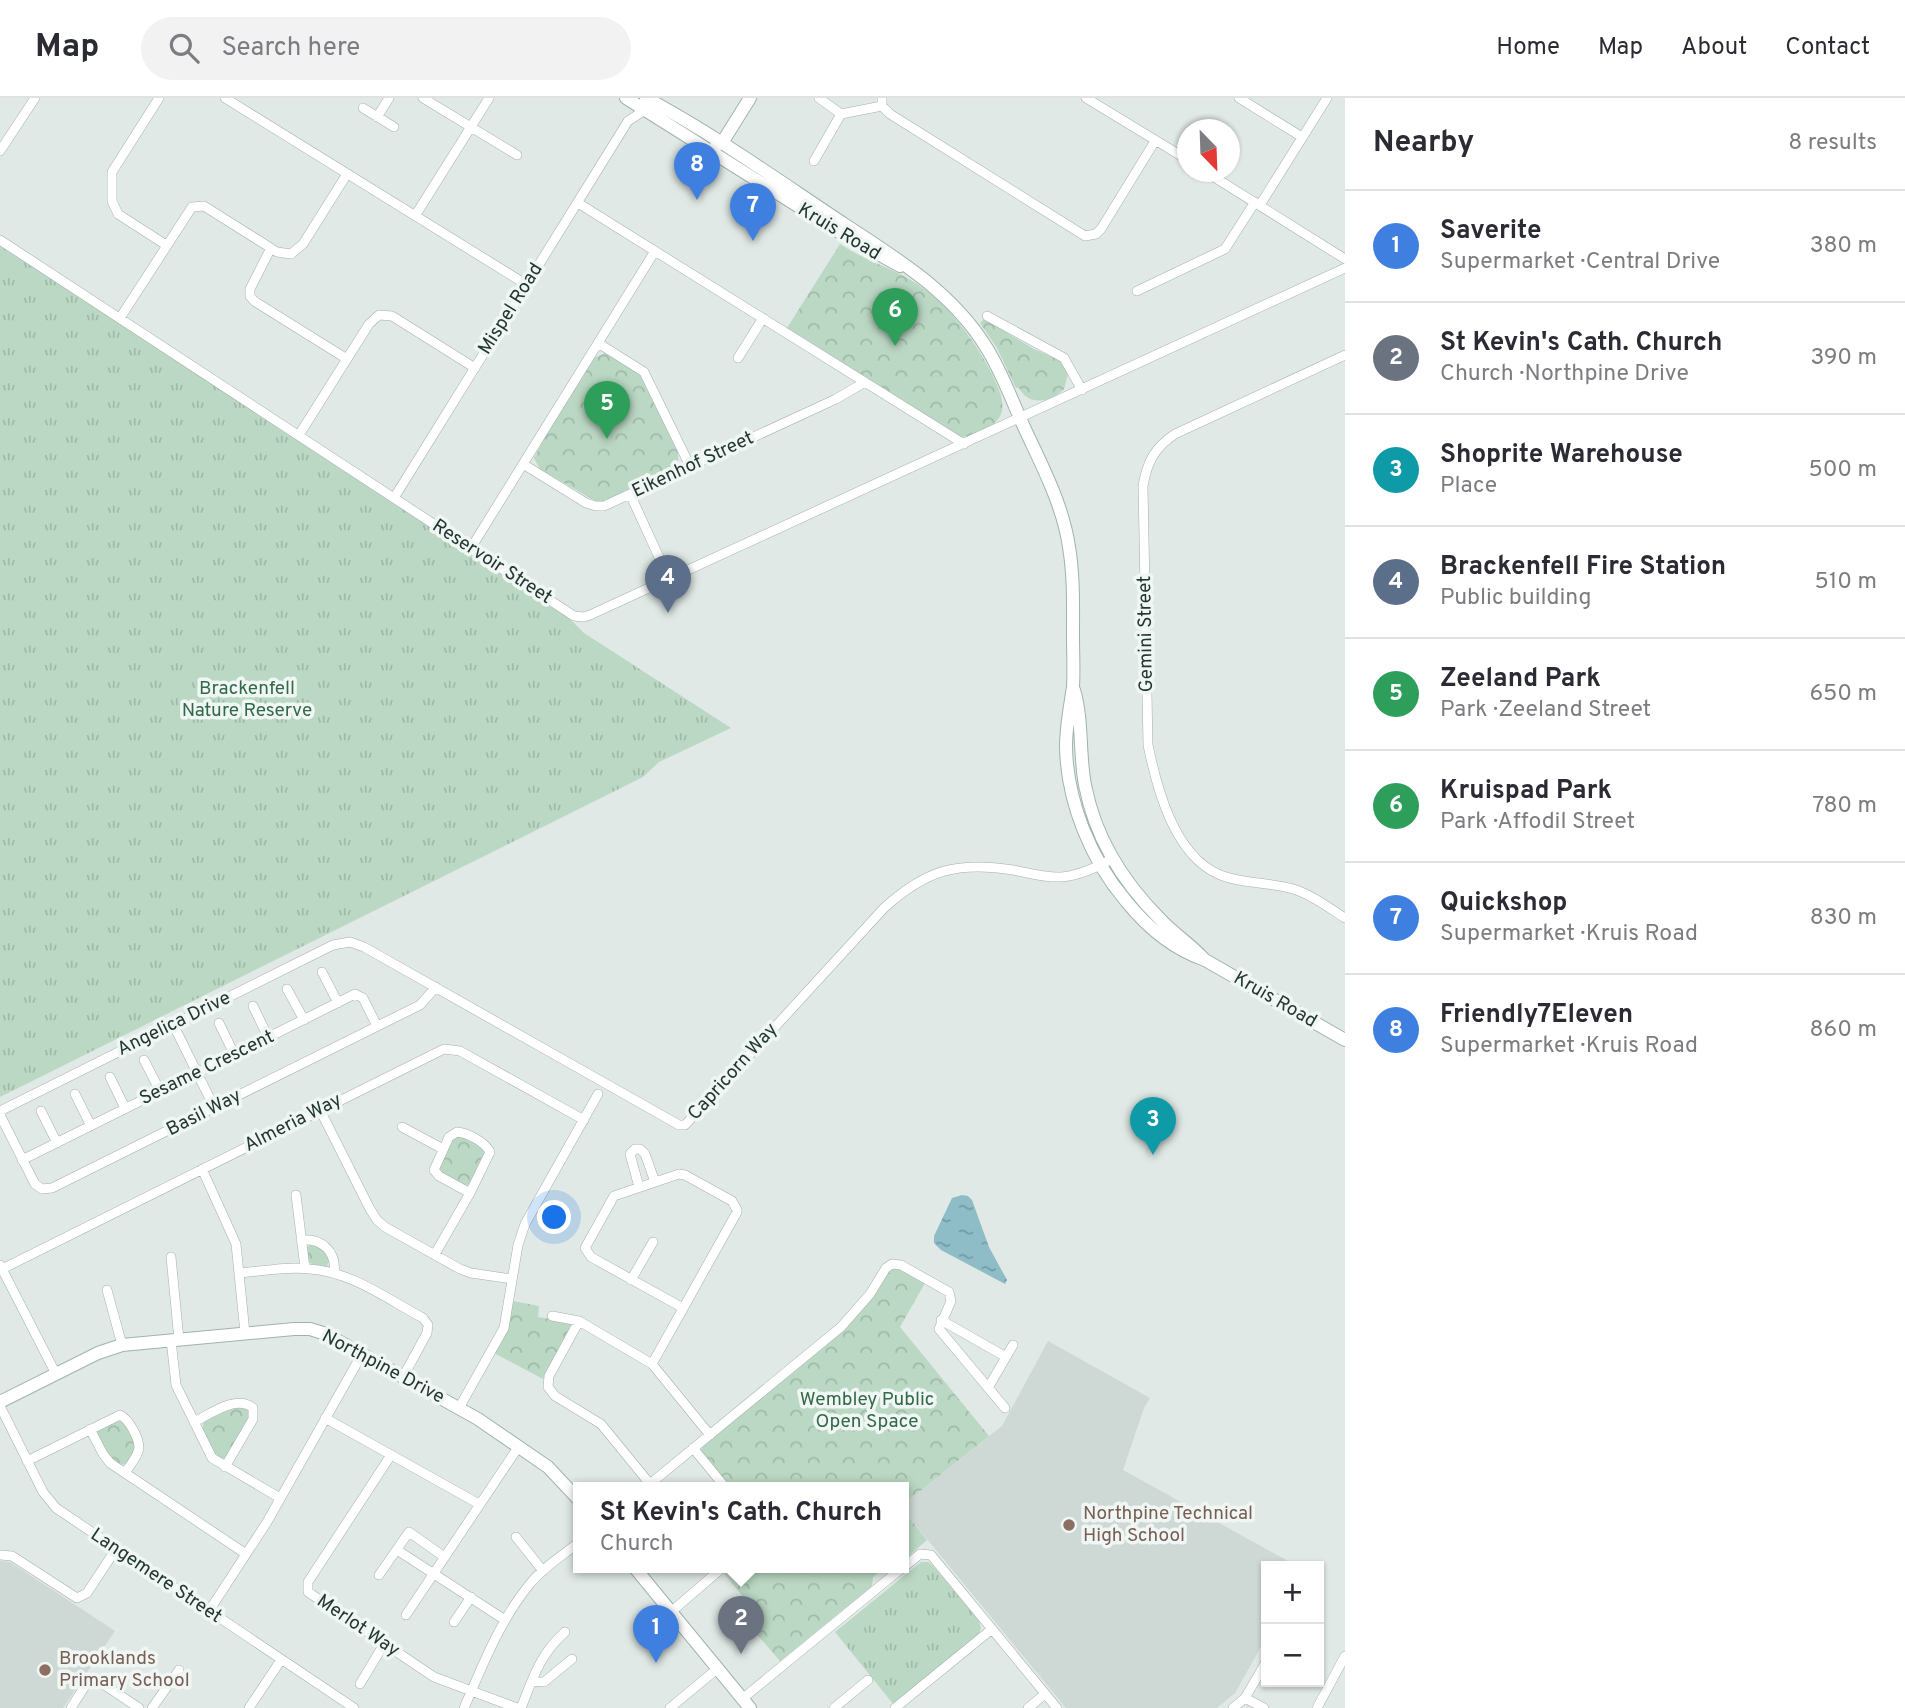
<!DOCTYPE html>
<html lang="en">
<head>
<meta charset="utf-8">
<style>
  body { margin:0; font-family:Overpass,sans-serif; background:#f2f2f3; color:#2b2b33 }
  .controls { position:absolute; right:21px; bottom:21px; display:grid; overflow:hidden; border-radius:0px; box-shadow:0 2px 5px #0004 }
  .controls button { width:63px; height:63px; display:grid; place-items:center; padding:0; border:0; border-bottom:2px solid #e1e1e2; background:#fff; color:#2b2b33; font:35px sans-serif }
  .compass { position:absolute; left:1177px; top:21px; width:63px; height:63px; border-radius:50%; background:#fff; box-shadow:0 2px 5px #0004; rotate:157deg }
  .you { position:absolute; left:555px; top:1120px; width:24px; height:24px; margin:-18px; border:5px solid #fff; border-radius:50%; background:#1a73e8; box-shadow:0 0 0 10px #1a73e833 }
  .badge { display:grid; place-items:center; width:46px; height:46px; border-radius:50%; background:#7d554a; color:#fff; font-size:23px; font-weight:700 }
  .pin { position:absolute; translate:-50% -58px; filter:drop-shadow(0 2px 4px #0008) }
  .pin::after { content:''; position:absolute; top:37px; width:24px; height:21px; background:inherit; clip-path:polygon(0 0,100% 0,50% 100%) }
  .popup { position:absolute; left:573px; top:1384px; width:336px; height:91px; box-sizing:border-box; display:grid; place-content:center; border-radius:0px; background:#fff; filter:drop-shadow(0 2px 5px #0005); font-size:23px; white-space:nowrap; color:#7c7c81 }
  .popup b { font-size:26px; color:#2b2b33 }
  .popup::after { content:''; position:absolute; left:50%; top:100%; margin-left:-14px; border:14px solid transparent; border-top-color:#fff }
  .list { margin:0; padding:0; list-style:none }
  h2 { display:flex; justify-content:space-between; align-items:center; height:91px; margin:0; padding:0 28px; font-size:30px }
  h2 small { font-size:23px; font-weight:400; color:#7c7c81 }
  .list li { display:grid; grid-template-columns:46px 1fr auto; gap:21px; align-items:center; box-sizing:border-box; height:112px; padding:0 28px; border-top:2px solid #e1e1e2 }
  .list b { display:block; font-size:26px; white-space:nowrap }
  .list p { margin:0; font-size:23px; white-space:nowrap; color:#7c7c81 }
  .list em { font-size:23px; font-style:normal; color:#7c7c81 }
  .icon { flex:none; width:38px; height:38px; fill:none; stroke:currentColor; stroke-width:2; stroke-linecap:round; stroke-linejoin:round }
  .map { position:relative; flex:none; width:1345px; height:1610px; overflow:hidden }
  header { display:flex; align-items:center; gap:42px; box-sizing:border-box; height:98px; padding:0 35px; background:#fff; border-bottom:2px solid #e1e1e2 }
  header strong { font-size:33px }
  nav { display:flex; gap:38px; margin-inline-start:auto; font-size:24px }
  .search { width:490px; height:63px; background:#f2f2f3; display:flex; align-items:center; gap:18px; box-sizing:border-box; padding:0 24px; border-radius:38px; color:#7c7c81; font-size:26px }
  main { display:flex }
  aside { flex:1; background:#fff }
  .map>svg:first-child { display:block }
</style>
</head>
<body>
<header>
<strong>Map</strong>
<div class="search"><svg class="icon" aria-label="search" viewBox="0 0 24 24"><circle cx="10" cy="10" r="6"/><path d="M15 15l6 6"/></svg>Search here</div>
<nav><a>Home</a><a>Map</a><a>About</a><a>Contact</a></nav>
</header>
<main>
<div class="map">
<svg width="1345" height="1610" viewBox="0 0 1345 1610">
  <defs>
    <pattern id="grass-tufts" width="24" height="20" patternUnits="userSpaceOnUse" patternTransform="scale(1.75)"><rect width="24" height="20" fill="#bbd8c4"/><path d="M3 7l-1-3M5 7V3M7 7l1-3M15 17l-1-3M17 17v-4M19 17l1-3" fill="none" stroke="#a0baa9"/></pattern>
    <pattern id="park-crowns" width="20" height="18" patternUnits="userSpaceOnUse" patternTransform="scale(1.75)"><rect width="20" height="18" fill="#bbd8c4"/><path d="M2 6a3 3 0 1 1 6 0M12 15a3 3 0 1 1 6 0" fill="none" stroke="#a0baa9"/></pattern>
    <pattern id="water-ripples" width="26" height="14" patternUnits="userSpaceOnUse" patternTransform="scale(1.75)"><rect width="26" height="14" fill="#8ebdc8"/><path d="M2 4q2-2 4 0t4 0M15 11q2-2 4 0t4 0" fill="none" stroke="#749aa3"/></pattern>
  </defs>
  <rect width="100%" height="100%" fill="#e0e9e5"/>
  <path fill="#ced8d4" d="M1048,1243L1150,1300L1144,1310L1123,1372L1297,1468H1266V1540L1235,1595L1217,1610H1066L904,1413V1406L1002,1328Z
    M0,1463L10,1464L115,1533L63,1610H0Z"/>
  <path fill="url(#grass-tufts)" d="M0,147L569,520L584,535L731,630L659,664L643,679L0,999Z
    M921,1464H928L933,1468L979,1523L981,1530L979,1536L894,1607L835,1534Z"/>
  <path fill="url(#park-crowns)" d="M840,146C861,160 882,167 902,177C941,197 973,238 992,276C997,287 1006,304 1001,316C997,328 973,339 961,339L787,230Z
    M984,221L1034,251L1059,262L1068,276L1064,291C1051,304 1029,309 1019,290H1016L997,250L980,225Z
    M605,255L637,273L642,279L678,355V364L674,370L604,403L597,404L540,371L534,360L551,328L594,260Z
    M460,1037L483,1049L486,1054L471,1085L465,1088L438,1073C438,1060 448,1043 460,1037Z
    M310,1147L320,1148L330,1161L327,1168H315L308,1163L307,1149Z
    M896,1169L925,1185L900,1229L989,1338L904,1406V1390H728L701,1353L702,1348L853,1222C864,1209 884,1174 896,1169Z
    M513,1203L539,1208L538,1219L569,1224L571,1227L543,1281L494,1255Z
    M247,1309L251,1316L225,1361L216,1359L202,1332L204,1323L229,1310Z
    M118,1320C135,1329 143,1361 121,1367L105,1354L97,1335V1332Z
    M904,1413L927,1442L907,1459L904,1456Z
    M727,1470H884L873,1479L872,1488L780,1563L747,1525L757,1516L723,1474Z"/>
  <path fill="url(#water-ripples)" d="M962,1097L968,1098L972,1102L989,1149L1007,1182L1005,1186L941,1152L934,1145V1138L952,1100Z"/>
  <g fill="none" stroke-linecap="round" stroke-linejoin="round">
    <defs>
      <path id="street" d="M159,0L112,74V103L118,116L166,147
        M225,0L527,187
        M423,0L517,57
        M819,0L841,16
        M882,0V8L890,16L1085,138L1096,136L1101,131L1155,43
        M1086,0L1188,62
        M1239,0L1302,39
        M363,10L394,29
        M841,16L882,8
        M377,19L389,0
        M0,53L35,0
        M814,63L841,16
        M1206,74L1345,161
        M578,105L964,346
        M1260,107L1327,0
        M415,118L489,0
        M0,142L574,518L584,519L590,517L1345,170
        M271,150L250,191V198L254,203L347,261
        M1137,193L1225,151L1255,104
        M987,218L1064,260L1082,292
        M120,220L192,109L204,108L277,154L291,156L303,146L347,76
        M598,245L644,274L690,368
        M1345,257L1175,336C1155,349 1147,364 1143,388L1148,647C1157,691 1174,756 1218,776C1241,786 1269,784 1293,791C1311,796 1329,810 1345,820
        M738,260L763,220
        M299,337L369,226L379,217L392,218L475,270
        M523,366L586,405L596,408H604L836,301L865,284
        M630,396L669,481
        M394,400L628,23L648,10
        M471,450L655,153
        M322,874L338,905
        M287,891L304,922
        M253,908L268,939
        M219,925L234,956
        M173,926L214,1009
        M144,962L160,993
        M110,979L125,1010
        M75,996L91,1028
        M320,1012L370,1111L377,1122L385,1129L460,1171L471,1175L512,1181
        M0,1013L333,847L350,844L364,849L679,1027H685L884,810C926,772 957,763 1013,772C1029,775 1045,780 1061,779C1079,778 1097,769 1112,761
        M41,1013L57,1045
        M0,1017L35,1086L42,1091L52,1090L420,907L436,889
        M402,1029L443,1051
        M22,1062L355,896L363,900L377,928
        M202,1071L236,1146L245,1235
        M639,1089L630,1056L635,1051H640L645,1056L655,1084
        M296,1097L305,1170
        M301,1142C322,1140 337,1154 334,1175
        M435,1156L470,1095L439,1078L434,1072L449,1039L457,1034C468,1035 485,1044 490,1054L470,1095
        M171,1159L179,1242
        M0,1167L56,1276
        M2,1171L444,951L460,953L584,1022
        M240,1175C263,1173 287,1168 310,1171C352,1174 387,1201 423,1220L428,1227L427,1235L403,1279
        M631,1182L653,1144
        M107,1192L122,1247
        M552,1218L579,1223L652,1266L710,1337
        M941,1222L1006,1259
        M579,1223L549,1278L548,1289L555,1298L601,1326L650,1386
        M171,1242L176,1287L212,1360L280,1400
        M652,1266L737,1114V1112L732,1103L685,1077L679,1076L614,1098L585,1150L591,1159L683,1210
        M988,1290L1013,1247
        M0,1308L43,1394L56,1410L354,1610
        M459,1310L504,1230L518,1147L525,1126L598,996
        M325,1320L479,1406
        M194,1324C210,1316 237,1296 253,1310V1321L225,1369
        M90,1331L103,1356L110,1365L246,1456
        M693,1350L725,1389
        M391,1357L308,1484V1494L434,1579L517,1610
        M27,1363L120,1317C129,1321 139,1340 139,1350C138,1359 129,1368 125,1375
        M645,1390L841,1229L870,1196L886,1170L892,1166L901,1167L949,1194L951,1203L939,1231L1005,1310
        M516,1439L543,1473
        M397,1452L505,1522
        M0,1457L12,1458L77,1500L87,1495L116,1451
        M904,1469L920,1456L931,1457L1057,1610
        M379,1477L409,1434L443,1458
        M209,1513L267,1424L362,1256
        M671,1514L722,1470
        M406,1517L519,1348
        M454,1524L471,1499
        M532,1583L544,1584L572,1561
        M360,1586L384,1546
        M1245,1600L1264,1610
        M742,1601L902,1470
        M71,1610L85,1588L94,1583L100,1584L139,1610
        M152,1610L179,1572
        M249,1610L281,1562
        M464,1610C483,1567 499,1524 529,1487C542,1470 562,1458 578,1445
        M521,1610C533,1580 540,1556 565,1534
        M670,1610L717,1571
        M834,1610L868,1582
        M895,1610L992,1531
        M1028,1610L1045,1596
        M1233,1610L1245,1600L1266,1564
        M1317,1610L1345,1558"/>
      <path id="secondary" d="M626,0L844,137L900,168
        M646,0C715,37 779,83 844,126C896,160 952,194 986,249C1002,274 1012,303 1024,329C1042,368 1063,407 1069,449C1074,479 1073,509 1073,538C1073,555 1074,572 1073,589C1070,609 1066,628 1066,649C1067,704 1091,762 1126,803C1147,829 1173,851 1205,862L1345,942
        M716,48L725,40L750,0
        M1074,592C1083,622 1079,656 1085,687C1095,739 1123,784 1160,821C1173,835 1190,846 1203,860
        M0,1304L98,1255L122,1247L294,1231H310L326,1236L478,1321L548,1369L578,1401
        M635,1470L750,1610"/>
    </defs>
    <use href="#street" stroke="#a4b0ac" stroke-width="10"/>
    <use href="#secondary" stroke="#a0b3ad" stroke-width="14"/>
    <use href="#street" stroke="#fff" stroke-width="9"/>
    <use href="#secondary" stroke="#fff" stroke-width="12"/>
  </g>
  <g fill="#8d6e63" stroke="#f0f6f3" stroke-width="2.5">
    <circle cx="1069" cy="1427" r="7"/>
    <circle cx="45" cy="1572" r="7"/>
  </g>
  <g text-anchor="middle" dominant-baseline="central" stroke-width="7" stroke-linejoin="round" paint-order="stroke">
    <g font-size="19" fill="#233732" stroke="#f0f6f3">
      <text transform="translate(839 134) rotate(31)">Kruis Road</text>
      <text transform="translate(511 211) rotate(-58)">Mispel Road</text>
      <text transform="translate(693 367) rotate(-25)">Eikenhof Street</text>
      <text transform="translate(492 464) rotate(33)">Reservoir Street</text>
      <text transform="translate(1146 536) rotate(-91)">Gemini Street</text>
      <text transform="translate(1275 902) rotate(30)">Kruis Road</text>
      <text transform="translate(174 926) rotate(-26)">Angelica Drive</text>
      <text transform="translate(207 970) rotate(-26)">Sesame Crescent</text>
      <text transform="translate(733 974) rotate(-48)">Capricorn Way</text>
      <text transform="translate(204 1015) rotate(-27)">Basil Way</text>
      <text transform="translate(293 1025) rotate(-27)">Almeria Way</text>
      <text transform="translate(383 1269) rotate(28)">Northpine Drive</text>
      <text transform="translate(156 1478) rotate(34)">Langemere Street</text>
      <text transform="translate(358 1528) rotate(34)">Merlot Way</text>
    </g>
    <g font-size="19" fill="#326949" stroke="#f0f6f3">
      <text x="247" y="591">Brackenfell<tspan x="247" dy="22">Nature Reserve</tspan></text>
      <text x="867" y="1302">Wembley Public<tspan x="867" dy="22">Open Space</tspan></text>
    </g>
    <g font-size="19" fill="#785e54" stroke="#f0f6f3" text-anchor="start">
      <text x="1083" y="1416">Northpine Technical<tspan x="1083" dy="22">High School</tspan></text>
      <text x="59" y="1561">Brooklands<tspan x="59" dy="22">Primary School</tspan></text>
    </g>
  </g>
</svg>
<div class="controls">
<button>+</button>
<button>−</button>
</div>
<svg class="compass" viewBox="-18 -18 36 36"><path d="M0-13l5 13h-10z" fill="#e53935"/><path d="M0 13l5-13h-10z" fill="#7c7c81"/></svg>
<div class="you"></div>
<div class="pin badge" style="left:656px;top:1565px;background:#3f7fe0">1</div>
<div class="pin badge" style="left:741px;top:1556px;background:#6b7280">2</div>
<div class="popup"><b>St Kevin's Cath. Church</b>Church</div>
<div class="pin badge" style="left:1153px;top:1057px;background:#0f9aa8">3</div>
<div class="pin badge" style="left:668px;top:515px;background:#5c6f8a">4</div>
<div class="pin badge" style="left:607px;top:341px;background:#2e9e5b">5</div>
<div class="pin badge" style="left:895px;top:248px;background:#2e9e5b">6</div>
<div class="pin badge" style="left:753px;top:143px;background:#3f7fe0">7</div>
<div class="pin badge" style="left:697px;top:102px;background:#3f7fe0">8</div>
</div>
<aside>
<h2>Nearby<small>8 results</small></h2>
<ul class="list">
<li><span class="badge" style="background:#3f7fe0">1</span><div><b>Saverite</b><p>Supermarket · Central Drive</p></div><em>380 m</em></li>
<li><span class="badge" style="background:#6b7280">2</span><div><b>St Kevin's Cath. Church</b><p>Church · Northpine Drive</p></div><em>390 m</em></li>
<li><span class="badge" style="background:#0f9aa8">3</span><div><b>Shoprite Warehouse</b><p>Place</p></div><em>500 m</em></li>
<li><span class="badge" style="background:#5c6f8a">4</span><div><b>Brackenfell Fire Station</b><p>Public building</p></div><em>510 m</em></li>
<li><span class="badge" style="background:#2e9e5b">5</span><div><b>Zeeland Park</b><p>Park · Zeeland Street</p></div><em>650 m</em></li>
<li><span class="badge" style="background:#2e9e5b">6</span><div><b>Kruispad Park</b><p>Park · Affodil Street</p></div><em>780 m</em></li>
<li><span class="badge" style="background:#3f7fe0">7</span><div><b>Quickshop</b><p>Supermarket · Kruis Road</p></div><em>830 m</em></li>
<li><span class="badge" style="background:#3f7fe0">8</span><div><b>Friendly7Eleven</b><p>Supermarket · Kruis Road</p></div><em>860 m</em></li>
</ul>
</aside>
</main>
</body>
</html>
